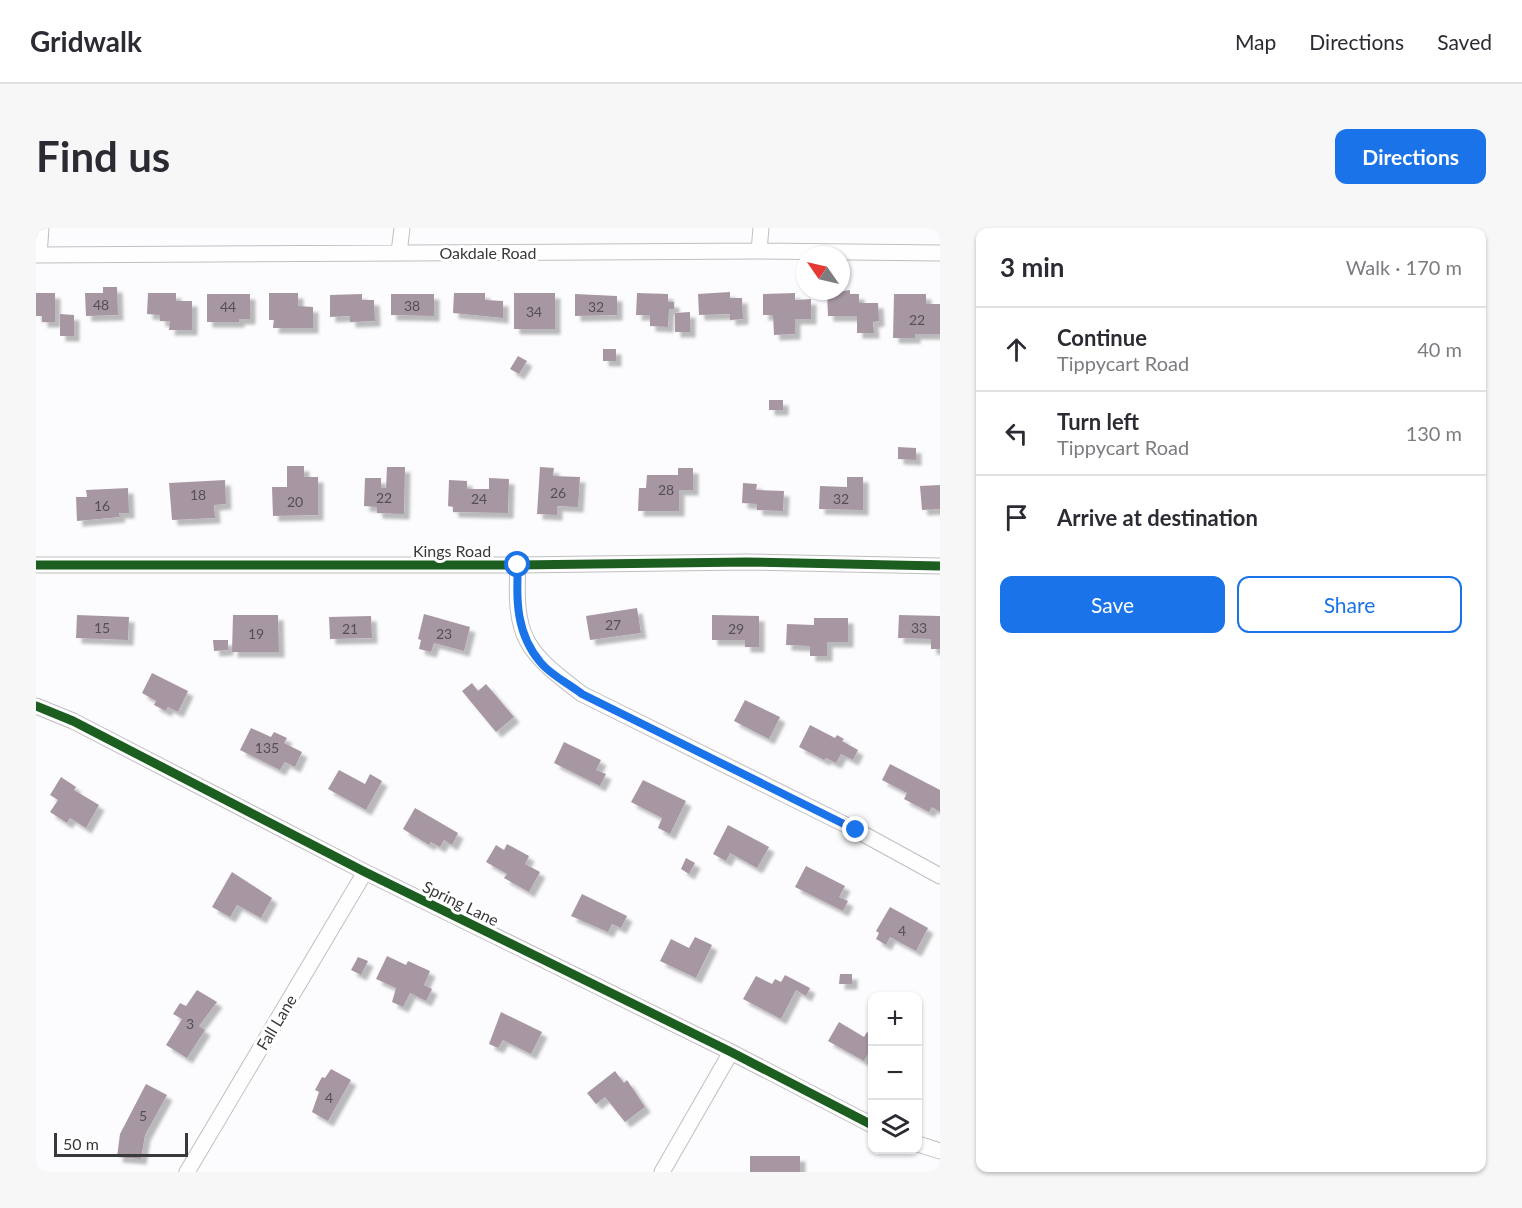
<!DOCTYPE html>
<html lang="en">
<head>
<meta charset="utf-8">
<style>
  body { margin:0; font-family:Lato,sans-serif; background:#f7f7f7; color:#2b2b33 }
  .controls { position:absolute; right:18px; bottom:18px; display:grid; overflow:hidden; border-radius:12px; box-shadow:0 2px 4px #0004 }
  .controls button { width:54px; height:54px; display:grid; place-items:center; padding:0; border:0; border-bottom:2px solid #e1e1e2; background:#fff; color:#2b2b33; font:30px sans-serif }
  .compass { position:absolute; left:760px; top:18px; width:54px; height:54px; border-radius:50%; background:#fff; box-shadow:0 2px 4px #0004; rotate:304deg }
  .scale { position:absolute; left:18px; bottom:15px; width:134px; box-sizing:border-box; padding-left:6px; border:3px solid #39383a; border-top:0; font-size:16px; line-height:21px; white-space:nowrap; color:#39383a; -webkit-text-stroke:4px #fff; paint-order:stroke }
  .stop { position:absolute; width:18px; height:18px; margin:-14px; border:4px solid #1a73e8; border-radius:50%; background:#fff }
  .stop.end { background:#1a73e8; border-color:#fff; box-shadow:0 2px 6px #0008 }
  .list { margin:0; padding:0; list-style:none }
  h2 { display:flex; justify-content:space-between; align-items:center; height:78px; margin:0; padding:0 24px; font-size:26px }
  h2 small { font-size:20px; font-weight:400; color:#7c7c81 }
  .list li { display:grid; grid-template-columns:39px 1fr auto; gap:18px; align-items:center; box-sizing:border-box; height:84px; padding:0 24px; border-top:2px solid #e1e1e2 }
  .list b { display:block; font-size:22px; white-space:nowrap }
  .list p { margin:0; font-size:20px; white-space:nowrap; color:#7c7c81 }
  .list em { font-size:20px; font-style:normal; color:#7c7c81 }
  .actions { display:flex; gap:12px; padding:18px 24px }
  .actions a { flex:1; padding:14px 0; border:2px solid #1a73e8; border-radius:12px; text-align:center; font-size:21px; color:#1a73e8 }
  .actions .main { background:#1a73e8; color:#fff }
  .icon { flex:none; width:33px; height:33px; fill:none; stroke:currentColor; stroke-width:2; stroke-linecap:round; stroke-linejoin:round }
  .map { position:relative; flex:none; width:904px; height:944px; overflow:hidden; border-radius:12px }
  header { display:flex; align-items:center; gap:36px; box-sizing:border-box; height:84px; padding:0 30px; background:#fff; border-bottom:2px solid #e1e1e2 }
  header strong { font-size:28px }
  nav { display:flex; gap:33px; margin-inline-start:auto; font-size:21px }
  .intro { display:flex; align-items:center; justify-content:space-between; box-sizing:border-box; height:144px; padding:0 36px }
  h1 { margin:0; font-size:42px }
  .button { padding:15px 27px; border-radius:12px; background:#1a73e8; color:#fff; font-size:21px; font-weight:700 }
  main { display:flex; gap:36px; padding:0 36px }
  aside { flex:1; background:#fff; border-radius:12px; box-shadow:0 2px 4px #0004 }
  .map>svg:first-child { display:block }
</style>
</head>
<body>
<header>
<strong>Gridwalk</strong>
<nav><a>Map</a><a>Directions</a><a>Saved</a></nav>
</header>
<div class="intro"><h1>Find us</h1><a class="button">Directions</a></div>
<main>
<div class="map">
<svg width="904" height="944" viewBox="0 0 904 944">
  <defs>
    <filter id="shadow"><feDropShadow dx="5.5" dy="5.5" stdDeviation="1.5" flood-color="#0004"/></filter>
  </defs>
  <rect width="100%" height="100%" fill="#fcfbfd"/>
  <path fill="#a797a2" filter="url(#shadow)" d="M67,59H81L82,87L50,88L49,65H67Z
    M814,62V66H823V75H842L843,93L837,94L838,105H821V88H792L791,66Z
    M694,64V70H706L707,91L694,92V86L663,87L662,66Z
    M0,65H19V94H6V88H0Z
    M112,65H140V73H156V102H133L134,93H124V87L111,86Z
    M233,65H262V78L277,79V100H237L238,92H233Z
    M418,65H449V72L467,73V90L417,85Z
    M478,65H519V101H478Z
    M601,65L632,66V74H638V81H633L632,99L614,98V87H600Z
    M759,65V72L775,71V91H759V106L738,107L737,87H727V66Z
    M171,66H214V91H203V94H171Z
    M326,66V72H338L339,93L314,94V88L294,89V67Z
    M355,66H398V88L355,87Z
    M539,66L581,68V87L539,88Z
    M858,66H890V76H904V106H879V110H857Z
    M654,84V104H639V85Z
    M24,86L38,87V108H24Z
    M567,121H580V133H567Z
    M482,128L491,133L483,146L474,141Z
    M733,172H747V182H733Z
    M862,219L880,220V232L862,231Z
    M251,238H268V249H282V287L237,288L236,259H251Z
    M351,239H369L368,286L341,285V279L328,278L329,250H345V260H350Z
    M504,239L518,240L517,248L544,249L542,279L521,278V287L501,286Z
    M642,240H657V262H643V283H602L603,260H610L611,247H642Z
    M811,249H827V282L783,281L784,258L811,259Z
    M453,250L473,251L472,285L417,284V279L412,278L413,252L431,253V261H453Z
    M189,252L190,276L178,277L179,290L136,292L133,255Z
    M707,255L721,256L720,262L748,263L747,283L721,282V276L706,275Z
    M904,257V281L886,282L884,258Z
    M92,260L93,285H83L84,289L41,293L40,269H51L50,262Z
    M601,380L605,405L554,412L550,388Z
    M388,386L434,399L428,423L398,415L395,424L383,421L385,412L382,411Z
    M41,387L93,389L92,412L40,410Z
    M197,387H242L243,424H196Z
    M676,387L723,388V419H709V412H676Z
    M863,387L904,388V421H895V411L862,410Z
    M335,388L336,410L294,411L293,389Z
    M778,390H812V414H791V428H774V418L750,417L751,396L778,397Z
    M177,412H192V422L178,423Z
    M116,445L152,463L142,484L132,479L130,483L118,477L120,473L106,465Z
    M436,455L442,463L450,456L478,489L460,504L426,463Z
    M709,472L744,489L733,511L698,493Z
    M774,497L799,510L801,507L808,511L806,513L822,522L817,532L805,526L800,535L790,530L788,532L763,519Z
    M215,500L235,509L238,504L251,510L248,515L266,524L259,539L249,534L244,542L204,522Z
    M528,514L565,532L560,542L570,546L564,558L518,535Z
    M854,536L904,562V584L896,579L893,584L868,571L871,565L846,552Z
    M303,542L329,556L334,546L346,553L330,582L292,561Z
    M25,549L40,559L38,562L63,577L50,600L34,590L31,595L14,584L22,572L14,567Z
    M607,552L650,573L634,606L622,600L626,590L595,574Z
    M379,580L422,605L416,617L408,612L404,619L395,614L393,617L367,601Z
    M692,597L733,619L721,640L694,625L690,633L677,626Z
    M471,616L493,628L489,636L504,644L493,664L468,650L471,646L450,634L460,617L468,622Z
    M650,630L659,635L653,646L645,641Z
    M770,638L809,658L803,669L812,673L807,683L759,659Z
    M196,644L236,670L225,690L201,677L194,689L176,679Z
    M546,666L591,688L585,700L576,696L572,704L535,688Z
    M854,679L892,700L880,723L854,709L850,717L840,711L843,705L840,703Z
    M659,709L676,717L660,750L624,733L635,711L653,720Z
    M351,728L370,737L372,733L394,743L388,757L396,761L390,773L374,765L367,779L356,774L360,760L340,751Z
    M322,729L332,733L325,747L315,742Z
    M804,746H816V756H803Z
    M749,747L774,760L770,768L760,762L745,791L707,771L720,748L736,756L739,751L745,754Z
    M161,762L181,774L163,798L169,802L151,830L130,817L146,791L137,786L144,775L150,778Z
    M465,784L506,804L495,826L467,812L462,820L453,816Z
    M803,794L828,809L831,804L836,807V829L832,826L828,833L792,813Z
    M295,841L315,852L292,893L276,884L283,864L279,862L286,849L289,850Z
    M579,843L588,855L591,852L609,879L589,894L569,869L560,876L551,865Z
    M110,856L131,867L109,907L105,931L81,929L84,906Z
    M714,928H764V944H714Z"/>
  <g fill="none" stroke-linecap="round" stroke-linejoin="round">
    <defs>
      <path id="minor" d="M723,23L725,0
        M363,25L366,0
        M0,27L723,23L904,25
        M3,27L5,0
        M0,337H482L710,334L904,338
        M482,337C478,410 489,423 546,466L820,602L904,648
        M0,478L37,493L329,644L695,824L836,897
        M882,916L904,923
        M151,944L329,644
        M626,944L695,824"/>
    </defs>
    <use href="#minor" stroke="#c0bfc0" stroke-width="17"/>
    <use href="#minor" stroke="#fffeff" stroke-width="15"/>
    <defs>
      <path id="cycleway" d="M0,337H482L710,334L904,338
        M0,478L37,493L329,644L695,824L836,897"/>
    </defs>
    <use href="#cycleway" stroke="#fff" stroke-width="13"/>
    <use href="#cycleway" stroke="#1b5e20" stroke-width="9"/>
  </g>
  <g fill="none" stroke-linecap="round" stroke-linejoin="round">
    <path stroke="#1a73e8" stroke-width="8" d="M482,337C480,372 480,406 505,435C515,447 533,456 546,466L820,602"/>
  </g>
  <g text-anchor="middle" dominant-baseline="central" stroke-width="6" stroke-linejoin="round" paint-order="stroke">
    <g font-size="14" fill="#545054">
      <text x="65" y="76">48</text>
      <text x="376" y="77">38</text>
      <text x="192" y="78">44</text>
      <text x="560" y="78">32</text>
      <text x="498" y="83">34</text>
      <text x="881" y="91">22</text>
      <text x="630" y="261">28</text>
      <text x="522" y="264">26</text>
      <text x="162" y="266">18</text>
      <text x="348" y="269">22</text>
      <text x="443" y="270">24</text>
      <text x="805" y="270">32</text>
      <text x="259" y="273">20</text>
      <text x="66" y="277">16</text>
      <text x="577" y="396">27</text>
      <text x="66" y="399">15</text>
      <text x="883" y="399">33</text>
      <text x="314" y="400">21</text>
      <text x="700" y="400">29</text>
      <text x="220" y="405">19</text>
      <text x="408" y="405">23</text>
      <text x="231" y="519">135</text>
      <text x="866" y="702">4</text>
      <text x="154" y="795">3</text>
      <text x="293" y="869">4</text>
      <text x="107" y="887">5</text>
    </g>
    <g font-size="16" fill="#39383a" stroke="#fff">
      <text x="452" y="24">Oakdale Road</text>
      <text x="416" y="322">Kings Road</text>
      <text transform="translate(425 675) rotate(26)">Spring Lane</text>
      <text transform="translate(240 794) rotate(-59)">Fall Lane</text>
    </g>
  </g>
</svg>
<div class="controls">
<button>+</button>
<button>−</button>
<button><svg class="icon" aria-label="layers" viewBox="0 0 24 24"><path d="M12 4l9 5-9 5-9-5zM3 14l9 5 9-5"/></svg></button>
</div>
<svg class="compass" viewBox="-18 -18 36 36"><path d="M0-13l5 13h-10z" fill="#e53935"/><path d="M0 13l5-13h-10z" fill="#7c7c81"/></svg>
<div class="scale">50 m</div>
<div class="stop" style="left:482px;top:337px"></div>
<div class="stop end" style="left:820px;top:602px"></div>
</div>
<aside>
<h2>3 min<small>Walk · 170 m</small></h2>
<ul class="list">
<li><svg class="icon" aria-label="ahead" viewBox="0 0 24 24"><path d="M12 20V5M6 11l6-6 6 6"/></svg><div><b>Continue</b><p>Tippycart Road</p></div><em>40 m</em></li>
<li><svg class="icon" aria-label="left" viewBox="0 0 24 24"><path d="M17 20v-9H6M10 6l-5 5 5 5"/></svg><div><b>Turn left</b><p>Tippycart Road</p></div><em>130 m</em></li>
<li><svg class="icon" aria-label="arrive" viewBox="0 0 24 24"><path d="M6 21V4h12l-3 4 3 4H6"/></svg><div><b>Arrive at destination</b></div></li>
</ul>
<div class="actions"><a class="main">Save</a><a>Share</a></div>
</aside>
</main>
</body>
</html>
